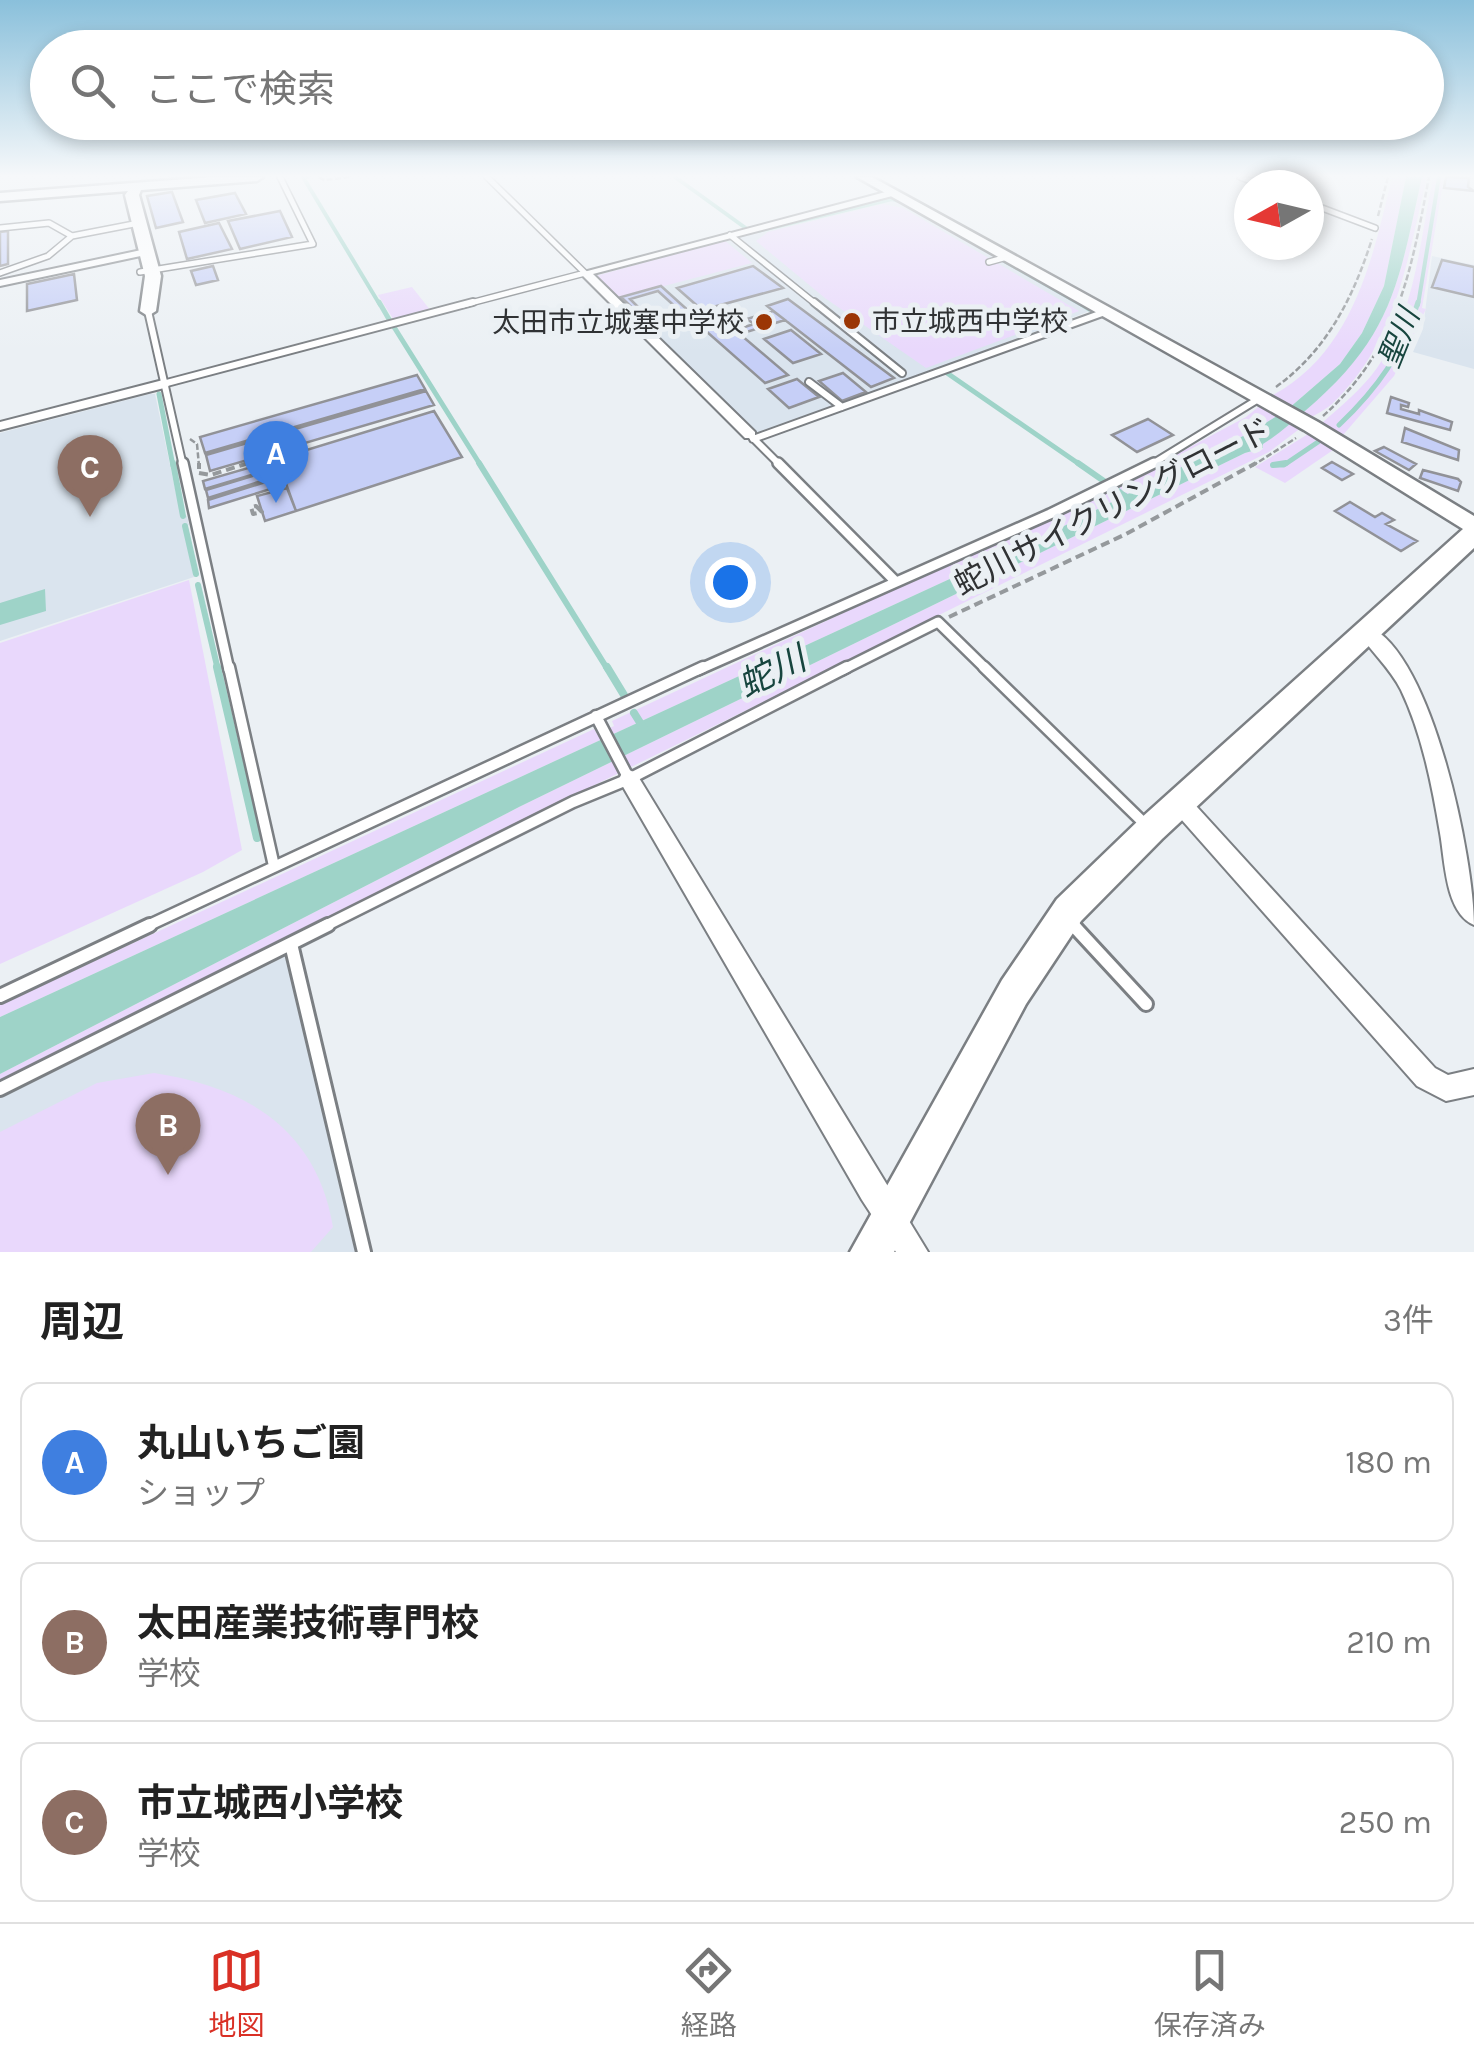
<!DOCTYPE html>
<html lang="ja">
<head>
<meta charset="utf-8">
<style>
  body { margin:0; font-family:Karla,"Noto Sans JP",sans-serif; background:#f6f6f6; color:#222 }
  .compass { position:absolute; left:1234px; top:170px; width:90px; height:90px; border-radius:50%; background:#fff; box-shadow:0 5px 15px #0003; rotate:262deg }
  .you { position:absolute; left:730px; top:582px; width:35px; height:35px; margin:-25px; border:8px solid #fff; border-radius:50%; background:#1a73e8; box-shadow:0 0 0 15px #1a73e833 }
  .badge { display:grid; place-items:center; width:65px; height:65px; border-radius:50%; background:#d93025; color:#fff; font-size:32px; font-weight:700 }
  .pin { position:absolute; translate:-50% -82px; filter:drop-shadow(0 2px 5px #0008) }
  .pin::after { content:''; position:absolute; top:52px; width:35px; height:30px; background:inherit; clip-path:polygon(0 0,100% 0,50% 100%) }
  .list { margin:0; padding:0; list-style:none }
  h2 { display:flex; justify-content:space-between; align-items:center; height:130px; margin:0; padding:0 40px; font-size:42px }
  h2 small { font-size:32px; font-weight:400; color:#767676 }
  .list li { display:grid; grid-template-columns:65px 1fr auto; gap:30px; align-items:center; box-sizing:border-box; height:160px; margin:0 20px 20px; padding:0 20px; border:2px solid #e0e0e0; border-radius:20px }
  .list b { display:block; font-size:38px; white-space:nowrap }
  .list p { margin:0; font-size:32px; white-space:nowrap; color:#767676 }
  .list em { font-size:32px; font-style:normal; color:#767676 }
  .icon { flex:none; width:55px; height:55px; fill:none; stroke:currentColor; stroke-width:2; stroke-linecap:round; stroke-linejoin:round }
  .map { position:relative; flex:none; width:1474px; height:1252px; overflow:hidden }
  .search { position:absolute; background:#fff; box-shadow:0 5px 15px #0003; left:30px; right:30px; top:30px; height:110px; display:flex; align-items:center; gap:25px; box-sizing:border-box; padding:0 35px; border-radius:55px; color:#767676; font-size:38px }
  .sheet { height:670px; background:#fff }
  nav { display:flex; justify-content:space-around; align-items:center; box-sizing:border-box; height:140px; border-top:2px solid #e0e0e0; background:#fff; font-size:28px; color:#767676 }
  nav a { display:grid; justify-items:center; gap:5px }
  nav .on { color:#d93025 }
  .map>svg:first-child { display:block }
</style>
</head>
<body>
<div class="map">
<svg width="1474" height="1252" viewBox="0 0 1474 1252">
  <rect width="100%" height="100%" fill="#ebf0f4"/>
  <path fill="#dae4ee" d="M893,200L1090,311L761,434L754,432L596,276L750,233Z
    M1432,256L1474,265V369L1413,352L1423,329Z
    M150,394H155L181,517L187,516L189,525L183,527L194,577L0,641V433Z
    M286,956L355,1252H0V1098Z"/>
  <path fill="#e9d8fc" d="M1392,177H1406L1384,286L1362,333L1340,364L1288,409L1251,432L1060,528L0,1017V1005L594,729L597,734L614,726L612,721L1134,477L1246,417L1262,404L1266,406L1276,398L1273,395C1353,352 1373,258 1392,177Z
    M1422,177H1427C1407,260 1397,342 1332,404C1322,413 1310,416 1300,425L1302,427L1269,452L289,936L0,1084V1074L519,807L1245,453L1263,449V444C1278,434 1291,423 1305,411C1393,335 1398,285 1422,177Z
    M1433,177H1444L1422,308L1426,309L1394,376L1343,435L1322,423C1341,406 1362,389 1377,368C1415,314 1420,240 1433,177Z
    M883,204L903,208L1079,311L926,368L825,298L756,241L768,232Z
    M724,240L752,263L618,298L596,276Z
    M412,287L431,311L394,320L378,295Z
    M1308,434H1316L1336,448L1285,483L1255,467Z
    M189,580L242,850L203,872L0,964V643Z
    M154,1073C246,1087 317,1129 333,1227L311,1252H0V1132L97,1083Z"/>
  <path fill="#9ed3c8" d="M1406,177H1422C1398,285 1393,336 1305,411C1291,423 1279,434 1263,444V448L1245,453L519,807L0,1074V1017L1060,528L1251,432L1288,409L1340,364L1362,333L1384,286Z
    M45,589L46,611L0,625V603Z"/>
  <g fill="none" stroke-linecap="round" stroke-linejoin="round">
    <path stroke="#9ed3c8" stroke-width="4" d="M308,177H303L380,305
      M675,177L747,229
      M112,184L207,177
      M758,231L892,199L902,202
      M999,258L1082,305
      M1418,305L1439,177"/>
    <path stroke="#9ed3c8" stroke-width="5" d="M379,302L390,321
      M1078,302L1089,309
      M394,327L481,466
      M947,373L1082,466
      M159,394L173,466
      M1339,425C1377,389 1403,353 1418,302
      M1273,465H1284L1318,442"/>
    <path stroke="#9ed3c8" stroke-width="6" d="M173,463L183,516
      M479,463L608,670
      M1078,463L1131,500
      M1273,465L1286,463
      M185,526L196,574
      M198,585L218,670"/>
    <path stroke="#9ed3c8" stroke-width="8" d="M217,667L257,838
      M607,667L624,695
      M634,713L644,729"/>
  </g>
  <path fill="#c6cff7" stroke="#919297" stroke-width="2.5" fill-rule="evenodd" d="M1446,177L1469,178L1468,187L1474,191L1444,188Z
    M172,192L183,222L156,228L147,196Z
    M235,193L246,214L205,223L196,200Z
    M280,211L292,237L240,249L228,221Z
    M219,223L232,249L187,259L179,232Z
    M8,231V264L0,266V232Z
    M1442,260L1474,267V297L1432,287Z
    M213,266L218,280L196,285L191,271Z
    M753,266L783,288L702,310L677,288Z
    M74,274L77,300L27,311V284Z
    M661,286L692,314L651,326L621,297ZM658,291L680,311L651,320L630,299Z
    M788,299L894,378L871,387L767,306Z
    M773,311L785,320L740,334L735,330L754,324L747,319Z
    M720,317L735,330L788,375L765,383L698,324Z
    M791,330L821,354L793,363L764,339Z
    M843,373L866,392L842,401L819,381Z
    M417,375L425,389L205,453L200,437Z
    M797,379L819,397L789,408L768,389Z
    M426,391L434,405L210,471L206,455Z
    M1391,397L1409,403L1408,407L1401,405V409L1419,414V410L1452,422L1450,430L1387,413Z
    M434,411L462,457L296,511L277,459Z
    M1148,419L1173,435L1137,452L1112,435Z
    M1405,428L1459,450L1458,460L1402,442Z
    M1384,447L1416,464L1409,470L1375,451Z
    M269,462L271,469L205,489L203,481Z
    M1332,462L1353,474L1342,480L1322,468Z
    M272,470L274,477L208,498L206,490Z
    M1423,470L1458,479L1461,482L1458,491L1420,478Z
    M275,479L277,487L209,508L208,500Z
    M287,488L296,511L265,521L257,496Z
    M1350,502L1375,517L1382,513L1394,520L1386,524L1417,541L1401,551L1335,511Z"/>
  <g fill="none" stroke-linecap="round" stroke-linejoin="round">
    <defs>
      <path id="lane-far4" d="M487,177L585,273
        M1240,177L1262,185
        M1309,203L1375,228
        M0,228L49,223L72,236L48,256L0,273
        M730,235L817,305
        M72,236L139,223
        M989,262L1007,257
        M140,272L313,244L280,177
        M463,305L585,273"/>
      <path id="lane-far3" d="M814,302L902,373
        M148,311L183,466
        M809,382L842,407
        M163,384L473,302
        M751,436L781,466
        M753,439L1105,312
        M1149,466L1260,398"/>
      <path id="lane-far2" d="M183,463L229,670
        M778,463L894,580
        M698,670L1050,514L1154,463
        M842,670L938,622L987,670"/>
      <path id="lane-far1" d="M229,667L274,866
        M984,667L1148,827
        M596,716L629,779
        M1070,921L1076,927
        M145,927L703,667
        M323,927L573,802L629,779L847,667"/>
      <path id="lane" d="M1073,925L1146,1004
        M291,944L364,1252
        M0,996L150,925
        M0,1089L328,925"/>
      <path id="street" d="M893,190L898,193L896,195L593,274L755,432V438H745L580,273Z
        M146,249L150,250V254L0,286V280Z
        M163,380L169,384L168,387L0,430V422Z
        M1368,626C1433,653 1474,861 1474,925C1445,913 1445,860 1440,833C1432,785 1422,734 1401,690C1390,668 1372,653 1359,633L1362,628Z
        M629,770L636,773L928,1252H896L862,1200L622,785L619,779L622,773Z
        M1180,794L1187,796L1435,1068L1448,1075L1474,1069V1095L1446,1101L1417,1086L1173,810L1170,803L1173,796Z"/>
      <path id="secondary" d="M213,177H263L257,181L141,190L139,195L161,276L156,311L148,316L140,311L145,276L125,195L128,191L0,201V193Z
        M857,177H872L1318,422L1474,516V548L1162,839L1081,921L1026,1004L894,1252H850L1002,980L1057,899L1140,819L1463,529L1304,430Z"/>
    </defs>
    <use href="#lane-far4" stroke="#7b7f83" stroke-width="8"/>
    <use href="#lane-far3" stroke="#7b7f83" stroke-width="10"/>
    <use href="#lane-far2" stroke="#7b7f83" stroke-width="14"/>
    <use href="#lane-far1" stroke="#7b7f83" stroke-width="15"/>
    <use href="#lane" stroke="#7b7f83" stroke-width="18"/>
    <use href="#street" stroke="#7b7f83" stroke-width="4"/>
    <use href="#secondary" stroke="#7b7f83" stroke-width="5"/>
    <path stroke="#95999c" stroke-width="2.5" stroke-dasharray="6 2.5" stroke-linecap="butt" d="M319,177L324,180L350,177
      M1378,216L1388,177
      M1276,387C1327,350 1353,298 1372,239
      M1323,416C1398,349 1411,272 1429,177
      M190,439L197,444L199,466
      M240,466L269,457L273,466
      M1252,466L1296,438"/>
    <path stroke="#95999c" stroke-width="4" stroke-dasharray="9 5" stroke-linecap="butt" d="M199,463V469
      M272,463L277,473
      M199,473L211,475L248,463
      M256,506L262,512L253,514L251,507Z
      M949,617L1126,534L1256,463"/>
    <use href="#lane-far4" stroke="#fff" stroke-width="5"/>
    <use href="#lane-far3" stroke="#fff" stroke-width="6"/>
    <use href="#lane-far2" stroke="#fff" stroke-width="9"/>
    <use href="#lane-far1" stroke="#fff" stroke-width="10"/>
    <use href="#lane" stroke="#fff" stroke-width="12"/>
    <use href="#street" fill="#fff" fill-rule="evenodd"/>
    <use href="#secondary" fill="#fff" fill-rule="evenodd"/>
  </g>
  <linearGradient id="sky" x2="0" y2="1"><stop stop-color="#8ac0db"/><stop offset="0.5" stop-color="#f6f8fa"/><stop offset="1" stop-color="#f6f8fa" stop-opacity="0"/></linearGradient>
  <rect width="1474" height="352" fill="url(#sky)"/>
  <g fill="#9b3605" stroke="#ebf0f4" stroke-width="4">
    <circle cx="852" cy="321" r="10"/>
    <circle cx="764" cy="322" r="10"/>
  </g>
  <g text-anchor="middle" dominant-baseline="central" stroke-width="10" stroke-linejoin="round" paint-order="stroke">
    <g font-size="28" fill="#303234" stroke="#ebf0f4" text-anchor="start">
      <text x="872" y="321">市立城西中学校</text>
      <text x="744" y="322" text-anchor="end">太田市立城塞中学校</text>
    </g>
    <g font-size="30" font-style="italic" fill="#17453e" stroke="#ebf0f4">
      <text transform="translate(1399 338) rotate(-68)">聖川</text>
    </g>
    <g font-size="32" fill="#303234" stroke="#ebf0f4">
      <text transform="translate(1113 507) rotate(-27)">蛇川サイクリングロード</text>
    </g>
    <g font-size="35" font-style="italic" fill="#17453e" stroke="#ebf0f4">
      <text transform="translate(772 672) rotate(-26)">蛇川</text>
    </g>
  </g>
</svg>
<svg class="compass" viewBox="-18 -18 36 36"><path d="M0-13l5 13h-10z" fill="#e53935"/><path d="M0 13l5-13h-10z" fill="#767676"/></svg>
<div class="you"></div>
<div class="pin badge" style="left:276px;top:503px;background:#3f7fe0">A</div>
<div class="pin badge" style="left:168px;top:1175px;background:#8d6e63">B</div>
<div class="pin badge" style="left:90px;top:517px;background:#8d6e63">C</div>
<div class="search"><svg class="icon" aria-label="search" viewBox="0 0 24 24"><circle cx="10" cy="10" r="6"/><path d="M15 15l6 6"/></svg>ここで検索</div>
</div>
<section class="sheet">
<h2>周辺<small>3件</small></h2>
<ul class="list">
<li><span class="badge" style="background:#3f7fe0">A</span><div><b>丸山いちご園</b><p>ショップ</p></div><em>180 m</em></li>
<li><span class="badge" style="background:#8d6e63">B</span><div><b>太田産業技術専門校</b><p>学校</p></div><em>210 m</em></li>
<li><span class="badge" style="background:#8d6e63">C</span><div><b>市立城西小学校</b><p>学校</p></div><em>250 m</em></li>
</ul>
</section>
<nav>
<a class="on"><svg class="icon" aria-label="map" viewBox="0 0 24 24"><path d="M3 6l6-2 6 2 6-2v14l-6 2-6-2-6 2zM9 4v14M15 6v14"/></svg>地図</a>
<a><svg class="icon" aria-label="directions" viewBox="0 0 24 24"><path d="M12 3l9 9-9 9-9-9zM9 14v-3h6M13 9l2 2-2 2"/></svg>経路</a>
<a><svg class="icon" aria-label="saved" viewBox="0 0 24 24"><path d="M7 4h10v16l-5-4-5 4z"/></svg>保存済み</a>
</nav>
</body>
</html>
